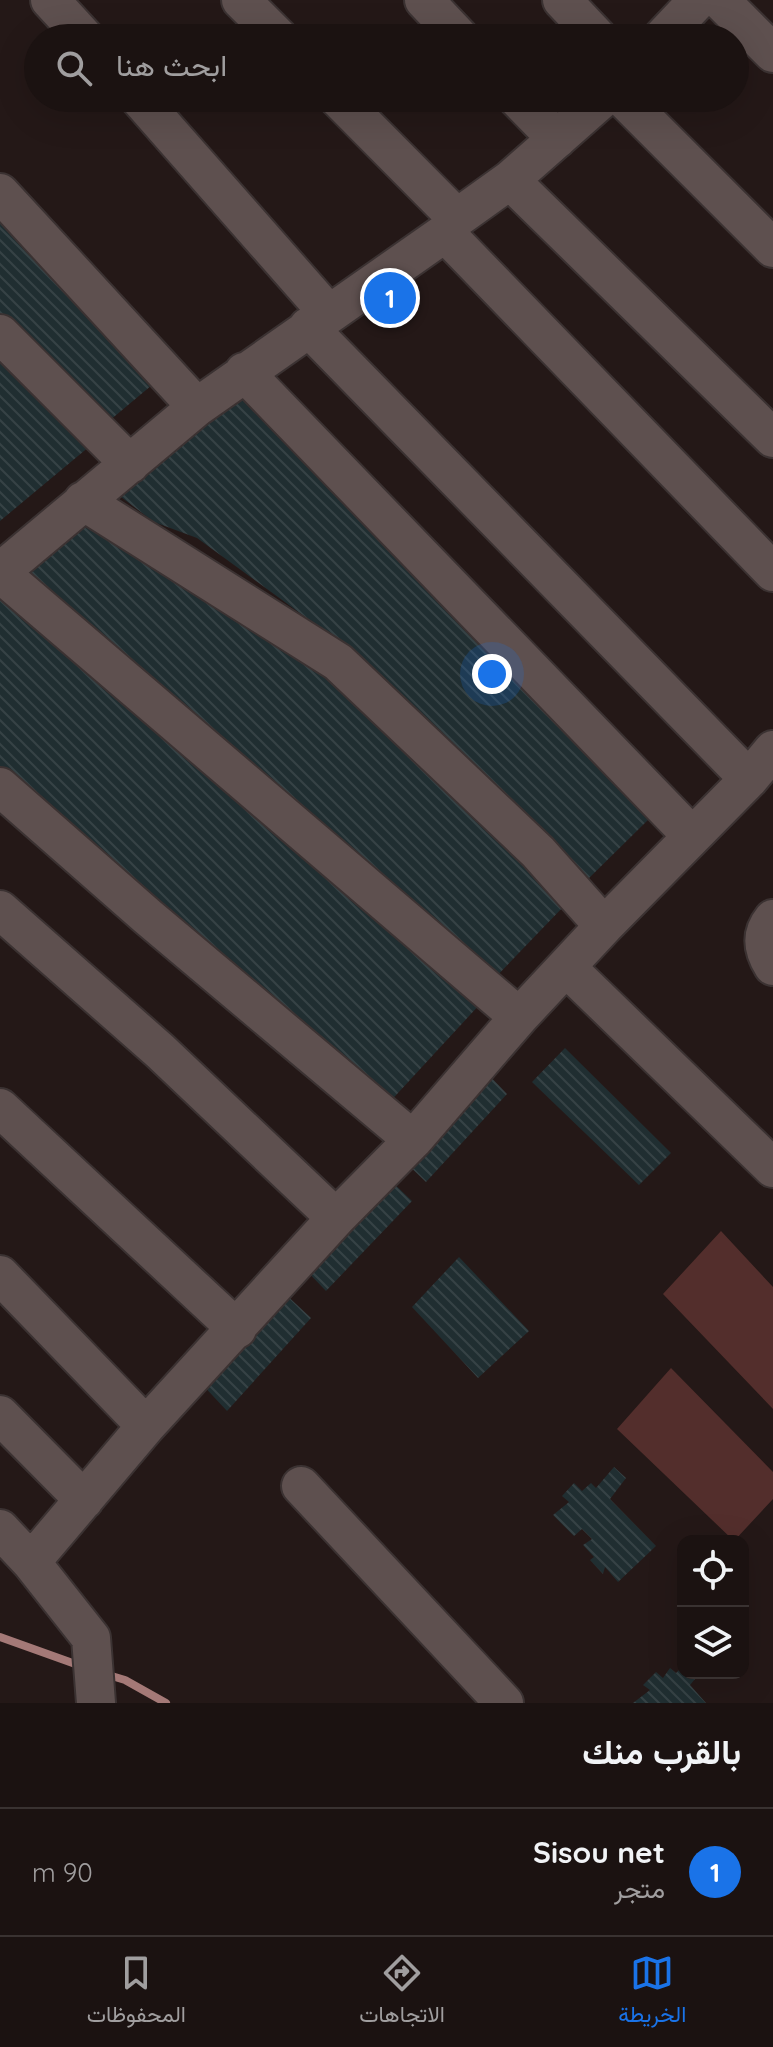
<!DOCTYPE html>
<html lang="ar">
<head>
<meta charset="utf-8">
<style>
  body { margin:0; font-family:Quicksand,Vazirmatn,sans-serif; background:#28201f; color:#f1f3f6; direction:rtl }
  .controls { position:absolute; right:24px; bottom:24px; display:grid; overflow:hidden; border-radius:16px; box-shadow:0 8px 32px #0002 }
  .controls button { width:72px; height:72px; display:grid; place-items:center; padding:0; border:0; border-bottom:2px solid #393231; background:#1b1211; color:#f1f3f6; font:40px sans-serif }
  .you { position:absolute; left:492px; top:674px; width:28px; height:28px; margin:-20px; border:6px solid #fff; border-radius:50%; background:#1a73e8; box-shadow:0 0 0 12px #1a73e833 }
  .badge { display:grid; place-items:center; width:52px; height:52px; border-radius:50%; background:#1a73e8; color:#fff; font-size:26px; font-weight:700 }
  .pin { position:absolute; translate:-50% -50%; border:4px solid #fff; box-shadow:0 2px 8px #0006 }
  .list { margin:0; padding:0; list-style:none }
  h2 { display:flex; justify-content:space-between; align-items:center; height:104px; margin:0; padding:0 32px; font-size:34px }
  h2 small { font-size:26px; font-weight:400; color:#a09e9f }
  .list li { display:grid; grid-template-columns:52px 1fr auto; gap:24px; align-items:center; box-sizing:border-box; height:128px; padding:0 32px; border-top:2px solid #393231 }
  .list b { display:block; font-size:30px; white-space:nowrap }
  .list p { margin:0; font-size:26px; white-space:nowrap; color:#a09e9f }
  .list em { font-size:26px; font-style:normal; color:#a09e9f }
  .icon { flex:none; width:44px; height:44px; fill:none; stroke:currentColor; stroke-width:2; stroke-linecap:round; stroke-linejoin:round }
  .map { position:relative; flex:none; width:773px; height:1703px; overflow:hidden; direction:ltr }
  .search { position:absolute; background:#1b1211; box-shadow:0 8px 32px #0002; left:24px; right:24px; top:24px; height:88px; display:flex; align-items:center; gap:20px; box-sizing:border-box; padding:0 28px; border-radius:44px; color:#a09e9f; font-size:30px }
  .sheet { height:232px; background:#1b1211 }
  nav { display:flex; justify-content:space-around; align-items:center; box-sizing:border-box; height:112px; border-top:2px solid #393231; background:#1b1211; font-size:22px; color:#a09e9f }
  nav a { display:grid; justify-items:center; gap:4px }
  nav .on { color:#1a73e8 }
  .map>svg:first-child { display:block }
</style>
</head>
<body>
<div class="map">
<svg width="773" height="1703" viewBox="0 0 773 1703">
  <defs>
    <pattern id="building-back-hatch" width="6" height="6" patternUnits="userSpaceOnUse" patternTransform="scale(2)"><rect width="6" height="6" fill="#202e31"/><path d="M-1 5l2 2M0 0l6 6M5-1l2 2" fill="none" stroke="#364245"/></pattern>
  </defs>
  <rect width="100%" height="100%" fill="#241817"/>
  <path fill="#532e2c" d="M721,1231L773,1287V1409L663,1294Z
    M671,1368L773,1472V1499L734,1541L617,1429Z"/>
  <g fill="none" stroke-linecap="round" stroke-linejoin="round">
    <path stroke="#a47977" stroke-width="8" d="M0,1637L81,1666
      M105,1674L125,1680L166,1703"/>
  </g>
  <path fill="url(#building-back-hatch)" d="M0,219L158,380L103,426L0,323Z
    M0,356L90,446L0,521Z
    M244,380L648,820L585,882L323,630L197,538L154,522L108,487Z
    M75,514L295,647L426,765L565,905L491,982L12,568Z
    M0,594L482,1002L386,1106L0,769Z
    M565,1048L671,1153L639,1185L532,1082Z
    M482,1068L507,1094L426,1182L401,1158Z
    M385,1175L412,1201L326,1291L302,1266Z
    M459,1257L529,1331L478,1378L412,1307Z
    M281,1290L311,1318L227,1411L199,1381Z
    M614,1467L626,1478L610,1499L656,1546L618,1582L605,1567L603,1574L590,1560L594,1557L583,1545L592,1539L582,1529L574,1536L553,1515L569,1502L562,1496L574,1483L582,1491L591,1483L596,1488Z
    M683,1666V1673H700L690,1685L706,1703H633L650,1690L643,1685L656,1672L663,1678L670,1668L676,1673Z"/>
  <g fill="none" stroke-linecap="round" stroke-linejoin="round">
    <defs>
      <path id="minor" d="M50,0L85,38
        M241,0L279,38
        M424,0L460,38
        M562,0L598,38
        M720,0L773,53
        M662,38L698,0
        M139,98L328,313
        M338,98L457,218
        M517,98L557,139
        M623,98L773,248
        M510,180L773,438
        M0,193L197,407
        M445,233L773,572
        M308,327L749,779
        M0,334L130,464
        M244,372L692,836
        M83,501L338,662L538,852L604,926
        M0,572L197,407L445,233L457,218L510,180L603,98
        M0,573L519,1017
        M0,787L148,917L413,1140
        M0,910L160,1051L336,1218
        M773,919C760,935 763,950 773,966
        M567,968L773,1168
        M0,1108L237,1329
        M0,1275L146,1426
        M0,1415L84,1500
        M301,1486L504,1703
        M0,1529L31,1562
        M96,1703L91,1638L31,1562L146,1426L336,1218L413,1140L519,1017L604,926L749,779L773,750"/>
    </defs>
    <use href="#minor" stroke="#3b3232" stroke-width="42"/>
    <use href="#minor" stroke="#5e504f" stroke-width="38"/>
  </g>
</svg>
<div class="controls">
<button><svg class="icon" aria-label="locate" viewBox="0 0 24 24"><circle cx="12" cy="12" r="6"/><path d="M12 2v4M12 18v4M2 12h4M18 12h4"/></svg></button>
<button><svg class="icon" aria-label="layers" viewBox="0 0 24 24"><path d="M12 4l9 5-9 5-9-5zM3 14l9 5 9-5"/></svg></button>
</div>
<div class="you"></div>
<div class="pin badge" style="left:390px;top:298px">1</div>
<div class="search"><svg class="icon" aria-label="search" viewBox="0 0 24 24"><circle cx="10" cy="10" r="6"/><path d="M15 15l6 6"/></svg>ابحث هنا</div>
</div>
<section class="sheet">
<h2>بالقرب منك<small></small></h2>
<ul class="list">
<li><span class="badge">1</span><div><b>Sisou net</b><p>متجر</p></div><em>90 m</em></li>
</ul>
</section>
<nav>
<a class="on"><svg class="icon" aria-label="map" viewBox="0 0 24 24"><path d="M3 6l6-2 6 2 6-2v14l-6 2-6-2-6 2zM9 4v14M15 6v14"/></svg>الخريطة</a>
<a><svg class="icon" aria-label="directions" viewBox="0 0 24 24"><path d="M12 3l9 9-9 9-9-9zM9 14v-3h6M13 9l2 2-2 2"/></svg>الاتجاهات</a>
<a><svg class="icon" aria-label="saved" viewBox="0 0 24 24"><path d="M7 4h10v16l-5-4-5 4z"/></svg>المحفوظات</a>
</nav>
</body>
</html>
